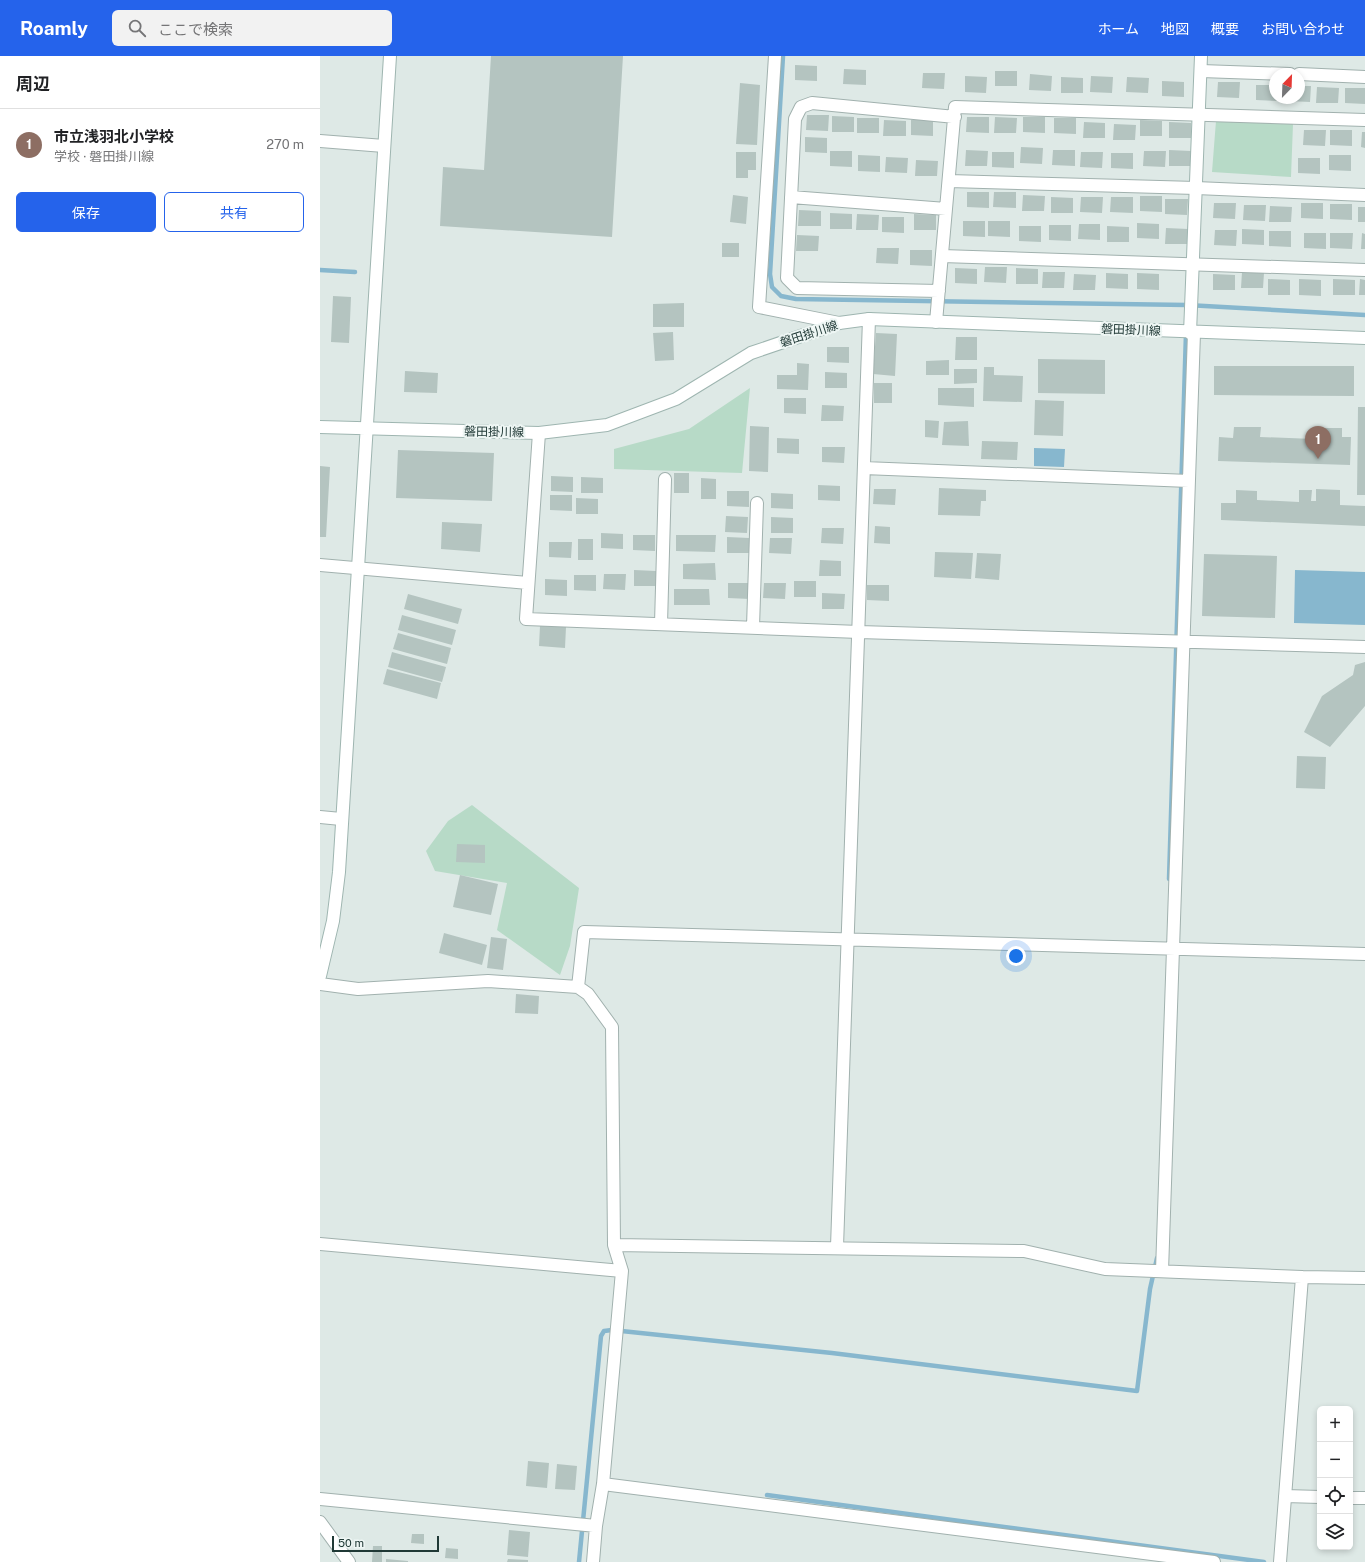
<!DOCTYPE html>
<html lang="ja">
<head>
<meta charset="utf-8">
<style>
  body { margin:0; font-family:"Public Sans","Noto Sans JP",sans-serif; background:#f2f2f2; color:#202124 }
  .controls { position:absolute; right:12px; bottom:12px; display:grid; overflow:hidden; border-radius:6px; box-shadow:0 2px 6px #0003 }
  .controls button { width:36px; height:36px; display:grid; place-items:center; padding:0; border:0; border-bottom:1px solid #e0e0e0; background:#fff; color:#202124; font:20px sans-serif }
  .compass { position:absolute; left:949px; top:12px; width:36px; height:36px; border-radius:50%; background:#fff; box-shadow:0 2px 6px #0003; rotate:23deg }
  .scale { position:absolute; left:12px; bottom:10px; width:107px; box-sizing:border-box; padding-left:4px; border:2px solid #203936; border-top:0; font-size:11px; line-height:14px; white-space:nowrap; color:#203936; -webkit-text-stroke:3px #eef6f4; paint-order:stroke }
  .you { position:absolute; left:696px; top:900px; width:14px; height:14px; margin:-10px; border:3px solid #fff; border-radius:50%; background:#1a73e8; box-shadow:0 0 0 6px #1a73e833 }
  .badge { display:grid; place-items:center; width:26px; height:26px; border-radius:50%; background:#2563eb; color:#fff; font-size:13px; font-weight:700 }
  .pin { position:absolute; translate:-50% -33px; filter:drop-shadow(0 1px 2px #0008) }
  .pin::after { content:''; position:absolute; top:21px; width:14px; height:12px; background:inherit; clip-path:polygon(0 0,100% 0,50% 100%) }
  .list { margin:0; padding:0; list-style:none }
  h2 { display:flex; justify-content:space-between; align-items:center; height:52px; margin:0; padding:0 16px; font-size:17px }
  h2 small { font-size:13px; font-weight:400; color:#757577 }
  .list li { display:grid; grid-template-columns:26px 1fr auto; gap:12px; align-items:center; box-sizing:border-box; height:72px; padding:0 16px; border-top:1px solid #e0e0e0 }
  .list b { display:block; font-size:15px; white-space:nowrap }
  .list p { margin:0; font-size:13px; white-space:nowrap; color:#757577 }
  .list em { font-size:13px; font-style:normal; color:#757577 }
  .actions { display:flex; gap:8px; padding:12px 16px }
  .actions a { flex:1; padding:9px 0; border:1px solid #2563eb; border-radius:6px; text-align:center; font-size:14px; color:#2563eb }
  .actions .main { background:#2563eb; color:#fff }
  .icon { flex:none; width:22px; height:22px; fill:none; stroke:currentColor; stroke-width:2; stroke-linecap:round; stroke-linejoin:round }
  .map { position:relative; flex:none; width:1045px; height:1506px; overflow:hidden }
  header { display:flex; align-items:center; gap:24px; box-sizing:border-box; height:56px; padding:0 20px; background:#2563eb; color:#fff }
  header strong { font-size:19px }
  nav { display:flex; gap:22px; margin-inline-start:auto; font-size:14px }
  .search { width:280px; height:36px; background:#f2f2f2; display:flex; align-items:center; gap:10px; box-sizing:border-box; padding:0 14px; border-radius:6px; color:#757577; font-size:15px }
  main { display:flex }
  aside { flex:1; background:#fff }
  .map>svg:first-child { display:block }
</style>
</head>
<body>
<header>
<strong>Roamly</strong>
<div class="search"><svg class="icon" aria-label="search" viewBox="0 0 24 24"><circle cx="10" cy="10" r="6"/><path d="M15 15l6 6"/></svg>ここで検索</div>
<nav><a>ホーム</a><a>地図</a><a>概要</a><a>お問い合わせ</a></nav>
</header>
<main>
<aside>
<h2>周辺<small></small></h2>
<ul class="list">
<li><span class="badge" style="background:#8d6e63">1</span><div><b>市立浅羽北小学校</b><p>学校 · 磐田掛川線</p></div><em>270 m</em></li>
</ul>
<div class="actions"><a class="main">保存</a><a>共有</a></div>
</aside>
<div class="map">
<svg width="1045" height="1506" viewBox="0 0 1045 1506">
  <rect width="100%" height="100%" fill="#dee9e6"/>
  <path fill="#b7dac7" d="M896,65L973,68L971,121L892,116Z
    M430,332L422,417L294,413V393L369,373Z
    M152,749L259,832L250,890L240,919L177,874L187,827L115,815L106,795L128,765Z"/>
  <path fill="#87b7ce" d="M714,392L745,393L744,411L714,410Z
    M975,514L1045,516V569L974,567Z"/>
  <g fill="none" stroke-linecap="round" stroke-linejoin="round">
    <path stroke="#87b7ce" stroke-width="4.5" d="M463,0L450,218L452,231L461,240L476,243L867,249L1045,259
      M0,214L35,216
      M849,823L866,277
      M447,1439L944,1506
      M259,1506L281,1280L284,1275L292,1274L512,1297L817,1335L830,1233L837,1202"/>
  </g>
  <path fill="#b4c4c0" d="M171,0H303L292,181L120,170L123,111L164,114Z
    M475,9L497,10V25L475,24Z
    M524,13L546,14V29L523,28Z
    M675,15H697V30H675Z
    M603,17H625L624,33L602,32Z
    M710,18L732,20L731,35L709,34Z
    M645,20L667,21L666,37L645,36Z
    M771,20L793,21L792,37L770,36Z
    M741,21L763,22V37H741Z
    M807,21L829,22L828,37L806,36Z
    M842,25L864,26V41L842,40Z
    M898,26H920L919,42L897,41Z
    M420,27L440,29L437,89L416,88Z
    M936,29H955V42H958V45L936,44Z
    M979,30H991L990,46L968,45V42H979Z
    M997,31L1019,32L1018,47H996Z
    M1025,32H1045V48L1025,47Z
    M487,59H509L508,75L486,74Z
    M512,60L534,61V76H512Z
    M647,61H669V77L646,76Z
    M675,61L697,62L696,77H674Z
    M703,61H725V77L703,76Z
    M537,62H559V77H537Z
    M734,62H756V78L734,77Z
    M564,64L586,65V80H563Z
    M591,64H613V80L591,79Z
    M820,64L842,65V80H820Z
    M764,66L785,67V82H763Z
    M849,66L871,67V82H849Z
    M794,68L816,69L815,84H793Z
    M984,74H1006L1005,90L983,89Z
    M1010,74H1032V90L1010,89Z
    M1042,76H1045V92L1041,91Z
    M485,81L507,82V97L485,96Z
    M701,91L723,92L722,108L700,107Z
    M646,94L668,95L667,110H645Z
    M733,94H755V110L732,109Z
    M849,94L871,95V110H849Z
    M510,95H532V111L510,110Z
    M824,95H846L845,111L823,110Z
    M416,96H436V114H428V122H416Z
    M672,96H694V112L672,111Z
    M761,96H783L782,112L760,111Z
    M791,97H813V113L791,112Z
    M538,99L560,100V116L538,115Z
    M1009,99H1031V115L1009,114Z
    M566,101L588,102L587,117L565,116Z
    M978,102H1000V118L978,117Z
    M596,104L618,105L617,120H595Z
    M647,136H669V152L647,151Z
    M674,136H696V152L673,151Z
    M413,139L428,141L426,168L410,166Z
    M703,139L725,140L724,155H702Z
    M820,140H842V156L820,155Z
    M731,141L753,142V157H731Z
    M761,141H783L782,157L760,156Z
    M791,141H813V157L790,156Z
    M845,143H868L867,159L845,158Z
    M894,147H916L915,163L893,162Z
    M981,147H1003V163L981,162Z
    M1010,148H1032V164L1010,163Z
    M924,149H946L945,165L923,164Z
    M950,150L972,151L971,166H949Z
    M1038,151H1045V166H1038Z
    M479,154L501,155V170H478Z
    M510,157L532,158V173H510Z
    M537,158L559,159L558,174H536Z
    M594,158L616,159V174H594Z
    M562,161H584V177L562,176Z
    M643,165H665V181L643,180Z
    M668,165H690V181L668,180Z
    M817,167L839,168V183L817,182Z
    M759,168H780V184L758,183Z
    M729,169H751V185L729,184Z
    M699,170H721V186L699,185Z
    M787,170L809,171V186H787Z
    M846,172L868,173L867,188H845Z
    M922,173L944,174V189L922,188Z
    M895,174H917L916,190L894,189Z
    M949,175H971V191L949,190Z
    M984,177H1006V193L984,192Z
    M1010,177H1033L1032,193L1010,192Z
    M1042,177L1045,178V193H1041Z
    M477,179L499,180L498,195H476Z
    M402,187H419V201H402Z
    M557,192H579L578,208L556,207Z
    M590,194H612V210L590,209Z
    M665,211H687L686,227L664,226Z
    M635,212L657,213V228L635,227Z
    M696,212L718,213V228H696Z
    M723,216H745L744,232H722Z
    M922,216L944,217L943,232H921Z
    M786,217L808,218V233L786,232Z
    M817,217L839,218V234L817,233Z
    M754,218L776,219L775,234H753Z
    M893,218L915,219V234H893Z
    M948,223L970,224V239H948Z
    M979,223L1001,224V240L979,239Z
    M1013,223L1035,224V239H1013Z
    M1040,223L1045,224V239H1039Z
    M13,240L31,241L29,287L11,286Z
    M364,247V271H333V248Z
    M353,276L354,304L335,305L333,277Z
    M556,277L577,278L575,320L553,318Z
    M636,281H657V304H635Z
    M507,291H529V307L507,306Z
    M718,303L785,304V338L718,337Z
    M629,304V319H606V305Z
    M477,307L489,308L488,334L457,333V319H477Z
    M894,310H1034V340L894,339Z
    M664,311H674V319L703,320L702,346L663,345Z
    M634,313H657V327L634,328Z
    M85,315L118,317L117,337L84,336Z
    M505,316L527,317V332H505Z
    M554,327H572V347H554Z
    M618,332H654V351L618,349Z
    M464,342H486V358L464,357Z
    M715,344L744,345L743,380L714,379Z
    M502,349L524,350L523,365H501Z
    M1038,351H1045V439H1037Z
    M605,364L619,365L618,382L605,381Z
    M648,365L649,390L622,389L624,366Z
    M430,370L449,371L448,416L429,415Z
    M914,371H941L940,381L994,383L995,372H1022V381H1031L1030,409L898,405L899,381L913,382Z
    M457,382L479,383V398L457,397Z
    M662,385L698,386L697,404L661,403Z
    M502,391H525L524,407L502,406Z
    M78,394L174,397L172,445L76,442Z
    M0,410L10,411L6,481H0Z
    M354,417H369V437H354Z
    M231,420L253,421V436L231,435Z
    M261,421L283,422V437H261Z
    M381,422L396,423V443H381Z
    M498,429L520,430V445L498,444Z
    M619,432L666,434V445H661L660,460L618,459Z
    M554,433H576L575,449L553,448Z
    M996,433L1020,434V449L1045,450V470L901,464V447H916V434L937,435V444L979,446V434H992L991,445H996Z
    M407,435H429V451L407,450Z
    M451,437L473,438V453L451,452Z
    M230,439H252V455L230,454Z
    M256,442L278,443V458H256Z
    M406,460L428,461L427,477L405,476Z
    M451,461L473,462V477H451Z
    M122,466L162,468L160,496L121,493Z
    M555,470L570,471V488L554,487Z
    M502,472H524L523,488L501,487Z
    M281,477L303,478V493L281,492Z
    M313,479H335V495L313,494Z
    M356,479H396L395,496L356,495Z
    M407,481L429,482V497H407Z
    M450,482H472L471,498L449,497Z
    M258,483H273V504H258Z
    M229,486H252L251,502L229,501Z
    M615,496L653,497L651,523L614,521Z
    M657,497L681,498L679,524L655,522Z
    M884,498L957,500L955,562L882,560Z
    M500,504L521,505V520H499Z
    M395,507L396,524L363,523V508Z
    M314,514L336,515V530H314Z
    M284,518H306L305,534L283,533Z
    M254,519H276V535L254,534Z
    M225,523L247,524V540L225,539Z
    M474,525H496V541H474Z
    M408,527H430V543L408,542Z
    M444,527H466L465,543L443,542Z
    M547,529H569V545L547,544Z
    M354,533H389L390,549H354Z
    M502,537L525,538L524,553H502Z
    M88,538L142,553L138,568L84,553Z
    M82,559L136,574L132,589L78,574Z
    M220,570L246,571L245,592L219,590Z
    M78,577L131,592L127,608L73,593Z
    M72,596L126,611L122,626L68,611Z
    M1045,606V650L1010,691L984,676L1002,640L1033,619L1035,609Z
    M67,613L121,627L117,643L63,628Z
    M977,700L1006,701L1005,733L976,732Z
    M137,788L165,789V807L136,806Z
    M140,819L178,828L171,859L133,851Z
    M124,877L167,889L162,909L119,897Z
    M171,881L187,883L183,914L167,912Z
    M196,938L219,940L218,958L195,957Z
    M208,1405L229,1407L227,1432L206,1430Z
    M237,1408L257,1410L255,1434L235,1433Z
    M189,1474L210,1476L208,1501L187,1499Z
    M92,1478H104V1488L91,1487Z
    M53,1490H62V1506H52Z
    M126,1492L138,1493V1503L125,1502Z
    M66,1503L88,1505V1506H66Z
    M188,1503L208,1504V1506H187Z"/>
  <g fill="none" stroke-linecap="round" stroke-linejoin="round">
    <defs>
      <path id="street" d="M455,0L439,251L519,267
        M881,15L970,18
        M979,18L1045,21
        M0,85L64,90
        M629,125L876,132L1045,139
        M471,141L626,153
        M622,200L1045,214
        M619,235L477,232L467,222L475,63L481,51L492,47L635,61
        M616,266L635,51L1045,64
        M219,377L206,563L539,576L1045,591
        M544,412L869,425
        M0,509L208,527
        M341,568L345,423
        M433,571L437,447
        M0,761L21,763
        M0,928L38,933L168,925L258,931L268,938L292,971L294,1189L302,1215L283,1428L276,1470L273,1506
        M258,931L264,876L1045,898
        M0,1188L302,1215
        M294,1189L704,1195L785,1213L982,1221L1045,1222
        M517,1191L549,263
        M842,1215L874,277
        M283,1428L894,1506
        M965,1440L1000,1441
        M1030,1442H1045
        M0,1443L276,1470
        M0,1466L29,1506
        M960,1506L982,1221"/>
      <path id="secondary" d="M870,277L881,0
        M0,371L219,377L287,369L356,343L431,297L519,267L549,263L1045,282
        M0,920L13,865L19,816L70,0"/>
    </defs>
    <use href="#street" stroke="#a1b1ae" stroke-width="14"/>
    <use href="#secondary" stroke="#9eb5b0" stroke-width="14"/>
    <use href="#street" stroke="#fff" stroke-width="12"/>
    <use href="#secondary" stroke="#fff" stroke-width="12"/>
  </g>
  <g text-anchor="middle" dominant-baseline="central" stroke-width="4" stroke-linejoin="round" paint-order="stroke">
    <g font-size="12" fill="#203936" stroke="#eef6f4">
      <text transform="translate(811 274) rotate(2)">磐田掛川線</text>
      <text transform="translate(489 278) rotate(-18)">磐田掛川線</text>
      <text transform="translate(174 376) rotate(1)">磐田掛川線</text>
    </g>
  </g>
</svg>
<div class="controls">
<button>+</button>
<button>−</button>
<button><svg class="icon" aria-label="locate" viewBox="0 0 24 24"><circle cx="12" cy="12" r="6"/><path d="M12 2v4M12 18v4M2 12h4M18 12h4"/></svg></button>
<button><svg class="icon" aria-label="layers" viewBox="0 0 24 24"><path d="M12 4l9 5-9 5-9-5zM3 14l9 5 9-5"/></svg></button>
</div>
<svg class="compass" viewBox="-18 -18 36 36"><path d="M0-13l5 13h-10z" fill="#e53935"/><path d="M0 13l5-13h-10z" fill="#757577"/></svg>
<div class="scale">50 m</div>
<div class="you"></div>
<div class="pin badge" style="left:998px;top:403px;background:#8d6e63">1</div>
</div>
</main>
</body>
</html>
